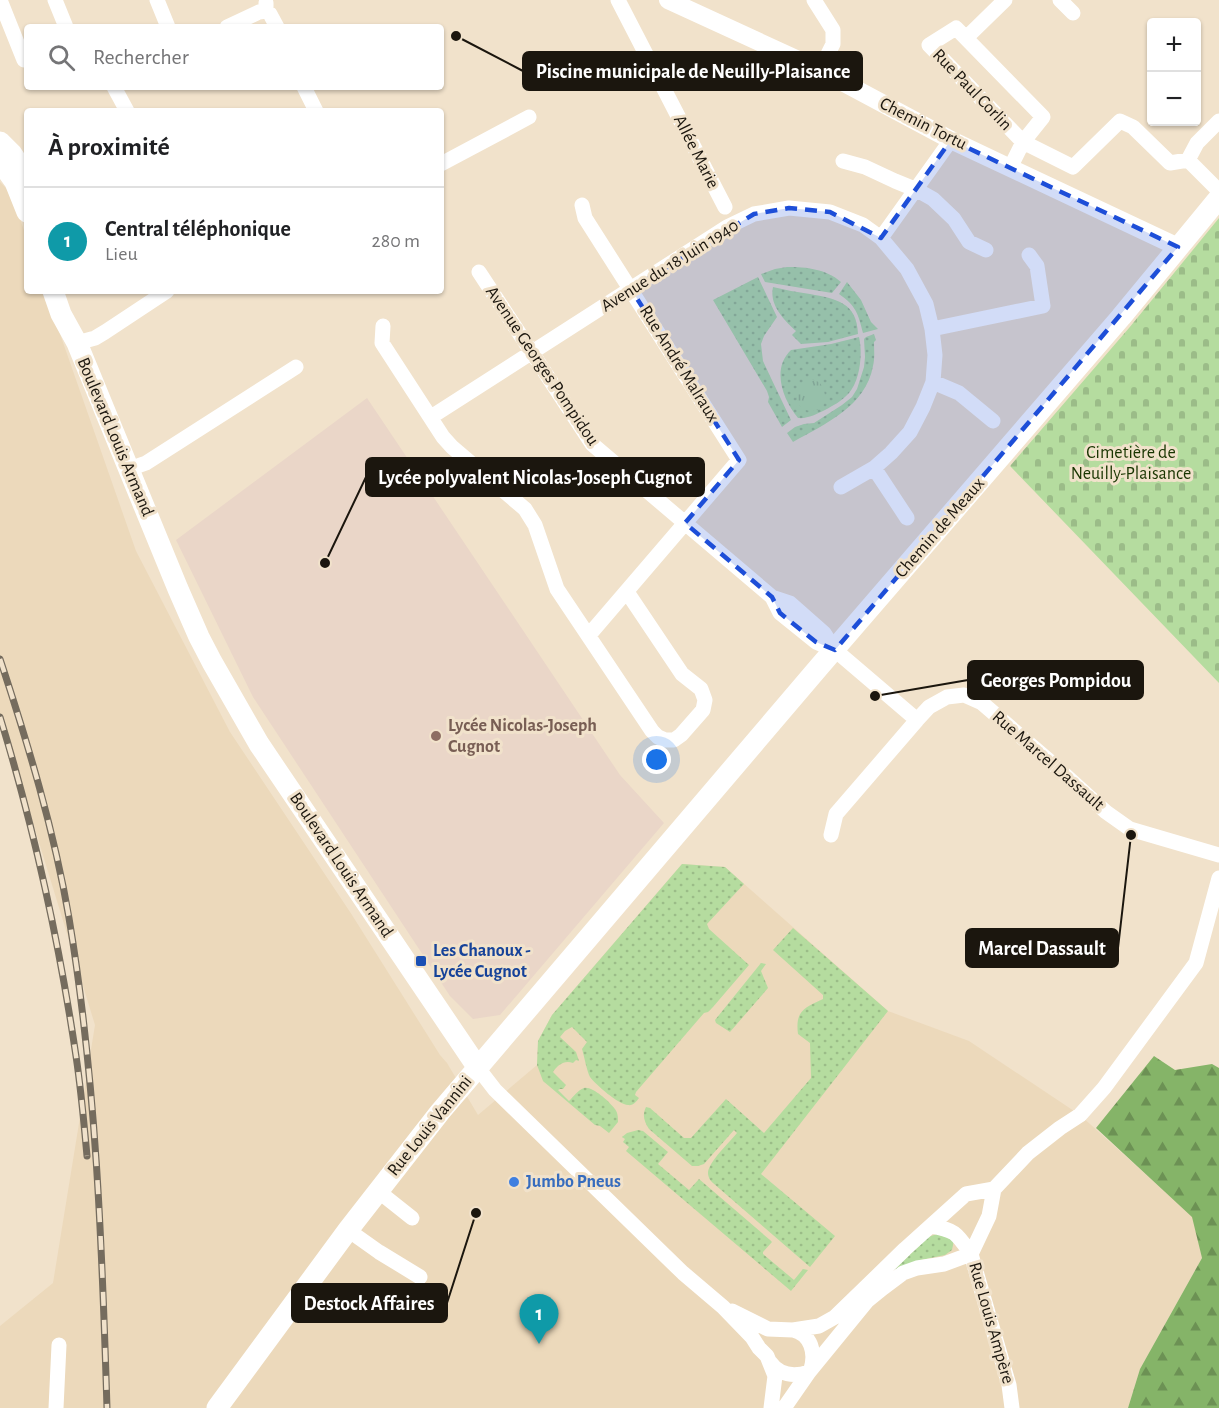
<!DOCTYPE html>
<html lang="fr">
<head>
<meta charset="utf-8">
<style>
  body { margin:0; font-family:"Alegreya Sans",sans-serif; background:#f2f2f2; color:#202124 }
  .controls { position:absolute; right:18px; top:18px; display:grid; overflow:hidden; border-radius:6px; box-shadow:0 2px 4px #0004 }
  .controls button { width:54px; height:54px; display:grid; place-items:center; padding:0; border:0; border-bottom:2px solid #e0e0e0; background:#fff; color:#202124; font:30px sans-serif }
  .you { position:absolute; left:657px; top:760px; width:21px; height:21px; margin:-15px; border:4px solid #fff; border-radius:50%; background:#1a73e8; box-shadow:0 0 0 9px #1a73e833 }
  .badge { display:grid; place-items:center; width:39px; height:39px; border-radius:50%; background:#0f766e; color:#fff; font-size:20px; font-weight:700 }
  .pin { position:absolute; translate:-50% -50px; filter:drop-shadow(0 2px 3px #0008) }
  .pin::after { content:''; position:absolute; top:32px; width:21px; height:18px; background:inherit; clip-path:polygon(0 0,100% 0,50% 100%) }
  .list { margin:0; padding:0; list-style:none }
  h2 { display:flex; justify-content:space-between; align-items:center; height:78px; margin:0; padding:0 24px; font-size:26px }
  h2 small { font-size:20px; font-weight:400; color:#757577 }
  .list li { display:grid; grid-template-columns:39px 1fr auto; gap:18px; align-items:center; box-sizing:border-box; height:108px; padding:0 24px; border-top:2px solid #e0e0e0 }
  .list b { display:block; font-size:22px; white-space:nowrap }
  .list p { margin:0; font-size:20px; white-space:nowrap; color:#757577 }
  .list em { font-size:20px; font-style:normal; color:#757577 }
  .icon { flex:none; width:33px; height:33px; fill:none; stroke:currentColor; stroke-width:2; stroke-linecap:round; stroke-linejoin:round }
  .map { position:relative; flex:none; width:1219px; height:1408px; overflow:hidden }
  .search { position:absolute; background:#fff; box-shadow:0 2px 4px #0004; left:24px; top:24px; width:420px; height:66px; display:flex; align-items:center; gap:15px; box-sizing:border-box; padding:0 21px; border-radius:6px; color:#757577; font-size:22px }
  .panel { position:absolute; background:#fff; box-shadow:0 2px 4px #0004; left:24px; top:108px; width:420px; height:186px; border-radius:6px }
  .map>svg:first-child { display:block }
</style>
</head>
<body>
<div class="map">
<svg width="1219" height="1408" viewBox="0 0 1219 1408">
  <defs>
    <pattern id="grass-dots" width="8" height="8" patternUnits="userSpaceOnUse" patternTransform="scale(1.5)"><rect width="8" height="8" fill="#b5dc9f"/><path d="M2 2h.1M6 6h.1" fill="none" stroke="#9bbc88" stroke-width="1.8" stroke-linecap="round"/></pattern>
    <pattern id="forest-firs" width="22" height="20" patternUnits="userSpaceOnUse" patternTransform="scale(1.5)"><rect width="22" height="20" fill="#85b468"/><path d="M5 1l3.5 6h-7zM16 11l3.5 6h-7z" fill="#6c9154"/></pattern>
    <pattern id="cemetery-stones" width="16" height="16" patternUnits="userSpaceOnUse" patternTransform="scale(1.5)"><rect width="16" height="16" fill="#b5dc9f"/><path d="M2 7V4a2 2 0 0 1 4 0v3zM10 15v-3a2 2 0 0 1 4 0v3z" fill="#9bbc88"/></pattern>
    <pattern id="park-tufts" width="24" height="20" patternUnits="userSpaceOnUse" patternTransform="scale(1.5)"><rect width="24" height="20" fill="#b5dc9f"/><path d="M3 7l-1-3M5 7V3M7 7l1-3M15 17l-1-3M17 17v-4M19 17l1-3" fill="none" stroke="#9bbc88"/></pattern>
  </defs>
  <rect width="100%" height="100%" fill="#f1e2cb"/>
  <path fill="#ecd9bb" d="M0,182L11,193L27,239V291H45L136,551L230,732L352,915L440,1055L447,1063L478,1115L537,1065L538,1041L552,1015L682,864L725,867L888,1011L969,1041L1080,1115L1193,1217L1202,1258L1140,1369L1128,1408H0V1326L53,1283L95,1025L0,715Z"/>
  <path fill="#ead6c8" d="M367,398L620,775L664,823L500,1015L473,1019L450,996L253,697L176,540Z"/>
  <path fill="url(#grass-dots)" d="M787,267C807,267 826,269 841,282L832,293L765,282L761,274L775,269Z
    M758,277L777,317L764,336L761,344L763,361L770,376L791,420L782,427L768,402L769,397L767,391L713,300Z
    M847,282L861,300L871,322L878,329L863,333C858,313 856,306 839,294Z
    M773,287C785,290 797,292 810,294C836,299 857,302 858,334L828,342L801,344L792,335L796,331C784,320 769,305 773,287Z
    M874,334L876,340L874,342C874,350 875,358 873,366C866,406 825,424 793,442L787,433L795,427L804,424L814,423L842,405L852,397L857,389L864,367L865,357L864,339L866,337Z
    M859,337C863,354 860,380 849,393C842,401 834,405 825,410C816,414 808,419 798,418C783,400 771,369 791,350L831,344Z
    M682,864L725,867L744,884L707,924L709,929L749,965L713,1007L708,1012L704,1013L636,1092L635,1095L639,1098C636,1102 633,1106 628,1105C619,1105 595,1084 590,1077C587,1072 584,1055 582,1049L587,1042L572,1027L565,1031L560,1037L576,1052L579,1061L576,1060L573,1063C564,1060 558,1065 553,1072L566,1085L563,1089H560L558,1090L569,1101C573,1097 578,1090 584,1088C592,1086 609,1101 614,1108C618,1112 618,1117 618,1122L609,1133L600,1126L595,1125L543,1081L537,1065L538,1041L552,1015Z
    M793,928L888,1011L761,1174L835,1236L810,1267L713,1183C710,1180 709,1179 708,1174C707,1163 730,1142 737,1133L734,1130L704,1164L698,1166H692L649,1129C644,1121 642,1115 646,1107L650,1108L684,1138H691L726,1099L764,1133L811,1078L810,1043L798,1034C795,1011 804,1008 823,999V995L773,950Z
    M761,963L766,964L761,971L768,988L730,1032L716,1023L715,1020Z
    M638,1130L643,1131L668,1152L658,1164L689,1190L699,1179L770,1240L772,1242L763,1252V1254L794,1280L803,1269L808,1270L791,1291L626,1151L629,1147L623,1142L625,1139L622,1137L627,1133Z
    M937,1234L954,1240L952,1250L945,1255L921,1260L894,1270L928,1237Z"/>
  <path fill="url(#forest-firs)" d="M1154,1056L1175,1070L1212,1064L1219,1068V1408H1128L1140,1369L1202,1258L1192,1217L1096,1128Z"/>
  <path fill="url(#cemetery-stones)" d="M1219,218V683L1010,466L1129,328Z"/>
  <path fill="url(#park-tufts)" d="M808,379C815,380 820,381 823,388C836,421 783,417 800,385Z"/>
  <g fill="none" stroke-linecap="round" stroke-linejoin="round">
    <path stroke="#fff" stroke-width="15" d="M0,0L24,60L27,59
      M55,0L66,27
      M157,0L168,27
      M618,0L725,207
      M814,0L833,30V44L820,70
      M1060,0L1073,13
      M266,3V11L270,14L277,27
      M227,27L259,12L266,11
      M966,38L1005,0
      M114,87L127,111
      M304,87L316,111
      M1188,160L1197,143L1219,121
      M843,161L865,167L895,181L917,190L933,199L954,219L969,242L986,250
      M441,164L529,117
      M1010,168L1023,142L1043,117L956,28L929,45L1023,142L1073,167L1120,121L1133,127L1170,163L1188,160L1219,191
      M582,205L585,218L739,460L589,635
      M881,238L951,140
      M479,272L592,444L772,597L790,603L824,633L835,650L917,720L929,707L947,697L964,695L982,703L1054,765L1106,812L1130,829L1219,855
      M383,326L382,343L443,437L452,447L525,509L535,525L557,589L652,731L658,737L665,740H674L681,735L703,710L705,700L701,689L682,674L627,592
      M932,329L1043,306L1037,266L1029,255
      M77,343L95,338L105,332L167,291
      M933,382L959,393L993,421
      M431,417L727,227L754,214L789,208L830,212L863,225L881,238L907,269L926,304L932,329L935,355L933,382L923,407L910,432L891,453L874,468L841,487
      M874,468L907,518
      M129,469L146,463L296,367
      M772,597L780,613L816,642L835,650
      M831,835L836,814L917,720
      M478,1068L495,1090L683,1273L723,1307L752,1337L759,1348L767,1356L775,1376L771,1408
      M378,1191L412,1218
      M931,1226C956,1230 957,1234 971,1254L1009,1385L1012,1408
      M348,1230L379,1252L420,1277
      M732,1311L768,1329L793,1330L819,1326L835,1317L905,1249L966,1194L994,1189
      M793,1330C811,1334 816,1353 811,1369
      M770,1362C779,1375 794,1377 809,1372
      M56,1408L59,1345
      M784,1408L809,1372L867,1301L883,1288L903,1273L917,1268L944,1264L971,1254L989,1216L994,1189L1028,1153L1060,1128L1080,1115L1104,1088L1196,963L1219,878"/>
    <path stroke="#fff" stroke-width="18" d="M668,0L820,70L951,140L1178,247"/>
    <path stroke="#fff" stroke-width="21" d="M0,142L12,154L22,169
      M0,161L15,182L27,212
      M53,291L61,314L77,343L178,589L199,637L212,662L259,744L478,1068
      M217,1408L348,1230L440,1112L819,667L1121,317L1219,198"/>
    <defs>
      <path id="rail" d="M0,659C28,744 54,830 69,918C96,1080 102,1244 107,1408
        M0,717C34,828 59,941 76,1056C81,1089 84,1123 87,1156"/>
    </defs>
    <use href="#rail" stroke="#756c5e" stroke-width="7"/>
    <use href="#rail" stroke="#f1e2cb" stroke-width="4.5" stroke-dasharray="14" stroke-linecap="butt"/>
  </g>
  <path fill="#1d4ed8" fill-opacity="0.2" stroke="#1d4ed8" stroke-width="4.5" stroke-dasharray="12 8" stroke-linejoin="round" d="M951,140L1178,247L835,650L816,642L780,613L772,597L685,523L739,460L631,289L754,214L789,208L830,212L881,238Z"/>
  <circle fill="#8d6e63" stroke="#f1e2cb" stroke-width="2" cx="436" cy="736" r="6"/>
  <rect fill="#1a4fb4" stroke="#f1e2cb" stroke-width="2" x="415" y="955" width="12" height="12" rx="3"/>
  <circle fill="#3f7fe0" stroke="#f1e2cb" stroke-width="2" cx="514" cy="1182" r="6"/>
  <g text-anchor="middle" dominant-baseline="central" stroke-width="6" stroke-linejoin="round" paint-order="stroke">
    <g font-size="18" fill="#1b160e" stroke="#f1e2cb">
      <text transform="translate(972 90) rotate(46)">Rue Paul Corlin</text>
      <text transform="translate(923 124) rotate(27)">Chemin Tortu</text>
      <text transform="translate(696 152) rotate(63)">Allée Marie</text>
      <text transform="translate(670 266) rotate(-32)">Avenue du 18 Juin 1940</text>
      <text transform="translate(679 364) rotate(58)">Rue André Malraux</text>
      <text transform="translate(542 366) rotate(56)">Avenue Georges Pompidou</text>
      <text transform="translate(115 437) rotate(67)">Boulevard Louis Armand</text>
      <text transform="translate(940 528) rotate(-49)">Chemin de Meaux</text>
      <text transform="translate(1048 761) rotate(41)">Rue Marcel Dassault</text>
      <text transform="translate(341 865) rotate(56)">Boulevard Louis Armand</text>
      <text transform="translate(430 1126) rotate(-51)">Rue Louis Vannini</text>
      <text transform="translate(991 1323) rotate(74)">Rue Louis Ampère</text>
    </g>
    <g font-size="18" fill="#183500" stroke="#f1e2cb">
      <text x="1131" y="453">Cimetière de<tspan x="1131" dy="21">Neuilly-Plaisance</tspan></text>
    </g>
    <g font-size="18" font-weight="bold" fill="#785e54" stroke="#f1e2cb" text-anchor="start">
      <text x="448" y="726">Lycée Nicolas-Joseph<tspan x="448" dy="21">Cugnot</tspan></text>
    </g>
    <g font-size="18" font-weight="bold" fill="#164399" stroke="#f1e2cb" text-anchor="start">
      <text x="433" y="951">Les Chanoux -<tspan x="433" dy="21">Lycée Cugnot</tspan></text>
    </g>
    <g font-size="18" font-weight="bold" fill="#366cbe" stroke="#f1e2cb" text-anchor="start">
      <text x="526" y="1182">Jumbo Pneus</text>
    </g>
  </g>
  <path fill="none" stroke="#1b160e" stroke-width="2" d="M456 36L523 71M325 563L366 477M875 696L968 680M1131 835L1118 948M476 1213L447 1303"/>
  <g fill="#1b160e" stroke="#f1e2cb" stroke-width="2">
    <circle cx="456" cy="36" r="6"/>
    <circle cx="325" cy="563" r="6"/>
    <circle cx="875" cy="696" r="6"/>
    <circle cx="1131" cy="835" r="6"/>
    <circle cx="476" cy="1213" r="6"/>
  </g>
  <g fill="#1b160e" stroke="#1b160e" stroke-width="2">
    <rect x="523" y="52" width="339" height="38" rx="6"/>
    <rect x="366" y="458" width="338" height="38" rx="6"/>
    <rect x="968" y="661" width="175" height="38" rx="6"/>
    <rect x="966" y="929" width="152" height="38" rx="6"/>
    <rect x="292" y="1284" width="155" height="38" rx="6"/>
  </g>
  <g font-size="20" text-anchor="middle" font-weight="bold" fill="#fff">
    <text x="693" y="78">Piscine municipale de Neuilly-Plaisance</text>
    <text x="535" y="484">Lycée polyvalent Nicolas-Joseph Cugnot</text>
    <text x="1056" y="687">Georges Pompidou</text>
    <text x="1042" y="955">Marcel Dassault</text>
    <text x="369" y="1310">Destock Affaires</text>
  </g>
</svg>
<div class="controls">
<button>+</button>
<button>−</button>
</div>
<div class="you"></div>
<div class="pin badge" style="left:539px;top:1344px;background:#0f9aa8">1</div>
<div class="search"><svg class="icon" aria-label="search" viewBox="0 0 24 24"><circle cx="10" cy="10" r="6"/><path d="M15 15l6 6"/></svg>Rechercher</div>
<section class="panel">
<h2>À proximité<small></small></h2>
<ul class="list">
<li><span class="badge" style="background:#0f9aa8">1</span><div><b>Central téléphonique</b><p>Lieu</p></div><em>280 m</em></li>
</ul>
</section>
</div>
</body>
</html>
